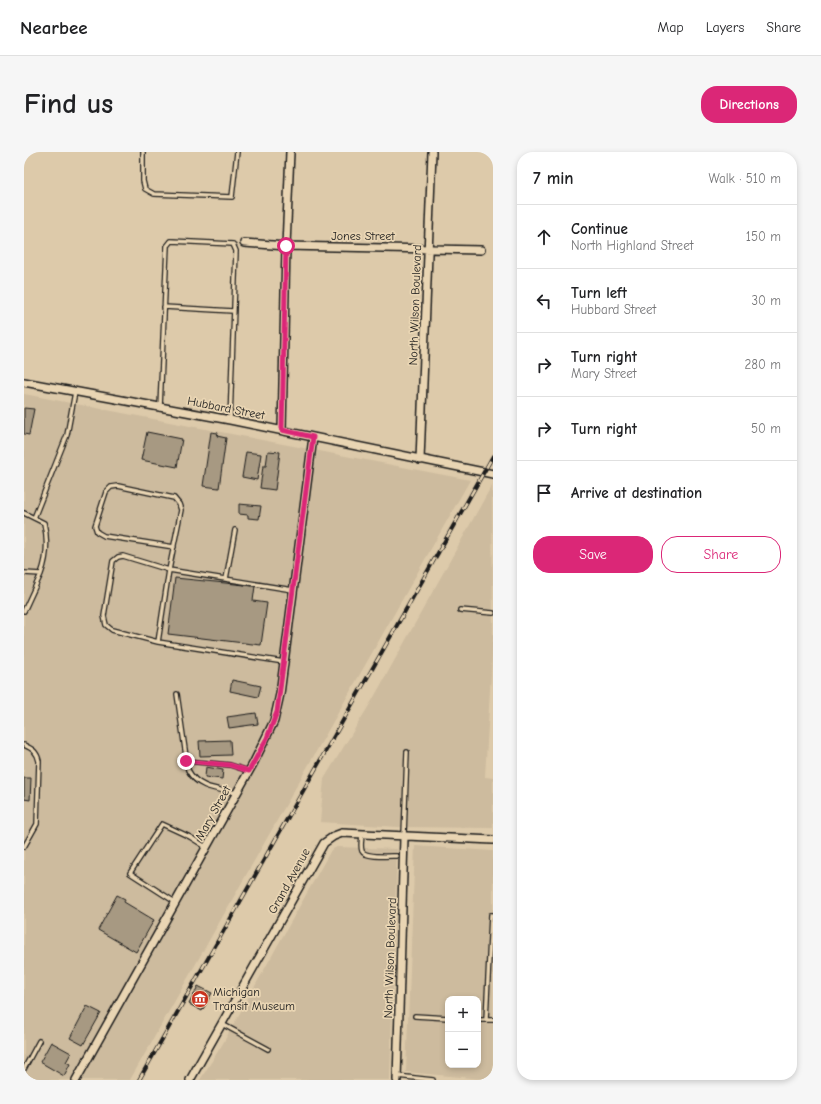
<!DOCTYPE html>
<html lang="en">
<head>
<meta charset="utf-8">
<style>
  body { margin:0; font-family:"Comic Neue",sans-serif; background:#f6f6f6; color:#202124 }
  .controls { position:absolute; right:12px; bottom:12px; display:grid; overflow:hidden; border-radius:8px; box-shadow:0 2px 6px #0003 }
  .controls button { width:36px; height:36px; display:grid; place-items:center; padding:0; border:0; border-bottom:1px solid #e0e0e0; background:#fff; color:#202124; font:20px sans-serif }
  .stop { position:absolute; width:12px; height:12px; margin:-9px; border:3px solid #db2777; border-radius:50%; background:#fff }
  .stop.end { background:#db2777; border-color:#fff; box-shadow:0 1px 4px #0008 }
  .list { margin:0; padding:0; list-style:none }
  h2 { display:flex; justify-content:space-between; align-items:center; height:52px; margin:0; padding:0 16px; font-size:17px }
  h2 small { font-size:13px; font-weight:400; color:#757577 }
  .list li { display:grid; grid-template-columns:26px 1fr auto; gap:12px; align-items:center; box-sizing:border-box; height:64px; padding:0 16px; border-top:1px solid #e0e0e0 }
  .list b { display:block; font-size:15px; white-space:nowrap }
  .list p { margin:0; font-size:13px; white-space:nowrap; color:#757577 }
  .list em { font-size:13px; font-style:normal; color:#757577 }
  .actions { display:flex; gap:8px; padding:12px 16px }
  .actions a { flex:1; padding:9px 0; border:1px solid #db2777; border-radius:16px; text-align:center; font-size:14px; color:#db2777 }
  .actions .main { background:#db2777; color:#fff }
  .icon { flex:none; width:22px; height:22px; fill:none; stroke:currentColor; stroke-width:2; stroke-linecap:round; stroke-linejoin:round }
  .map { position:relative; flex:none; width:469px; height:928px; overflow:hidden; border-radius:16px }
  header { display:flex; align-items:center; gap:24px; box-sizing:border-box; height:56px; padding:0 20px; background:#fff; border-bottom:1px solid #e0e0e0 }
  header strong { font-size:19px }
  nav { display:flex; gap:22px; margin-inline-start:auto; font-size:14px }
  .intro { display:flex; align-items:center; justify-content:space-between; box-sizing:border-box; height:96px; padding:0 24px }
  h1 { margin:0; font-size:28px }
  .button { padding:10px 18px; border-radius:16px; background:#db2777; color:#fff; font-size:14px; font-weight:700 }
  main { display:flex; gap:24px; padding:0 24px }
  aside { flex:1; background:#fff; border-radius:16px; box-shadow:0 2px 6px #0003 }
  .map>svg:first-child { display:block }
</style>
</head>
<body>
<header>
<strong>Nearbee</strong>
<nav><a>Map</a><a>Layers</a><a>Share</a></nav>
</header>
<div class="intro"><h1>Find us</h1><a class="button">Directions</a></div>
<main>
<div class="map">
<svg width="469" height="928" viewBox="0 0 469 928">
  <rect width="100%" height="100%" fill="#ddcaaa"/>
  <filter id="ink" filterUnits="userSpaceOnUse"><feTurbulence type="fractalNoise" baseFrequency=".025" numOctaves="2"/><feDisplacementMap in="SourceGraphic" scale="8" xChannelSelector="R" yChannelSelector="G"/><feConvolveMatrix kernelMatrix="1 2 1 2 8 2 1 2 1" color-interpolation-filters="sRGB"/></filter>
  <g filter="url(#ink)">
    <path fill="#cdbb9e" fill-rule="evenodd" d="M0,242L446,328L106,928H0Z
      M468,333L469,486L461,625L469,626V676L375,675L296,670L300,627L349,547Z
      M391,694L469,699V928L382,920ZM424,847H454V913H424Z
      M313,695L373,697L366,928H176L198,893L307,698Z"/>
    <path fill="#a79982" stroke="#1c1c1c" d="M0,256L10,257L5,283L0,282Z
      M123,280L158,287L153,315L117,308Z
      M187,280L194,281L193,284L202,286L195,336L179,334Z
      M244,299L256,300L251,338L236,336L239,314H242Z
      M222,300L237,302L233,328L218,325Z
      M215,352L237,354L235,367L224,366V363L215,362Z
      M151,426L231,434L229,449L243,451L237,493L144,482Z
      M208,528L237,534L234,545L206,539Z
      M232,561L234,572L205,576L203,565Z
      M206,588L207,603L176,604L175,589Z
      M182,615L199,618L198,627L181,625Z
      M0,626H7L6,648L0,647Z
      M93,743L101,747L100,750L130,768L112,800L74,778Z
      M174,834L188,841L178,859L165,852Z
      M63,854L77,861L59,893L46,886Z
      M27,890L47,901L42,910L46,912L40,924L16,910Z"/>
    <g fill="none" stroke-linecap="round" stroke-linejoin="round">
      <defs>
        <path id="service" d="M119,0V29L121,37L130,42L208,45L213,0
          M140,155L209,159
          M136,255L143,94L147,89L209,92L212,99L206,268
          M0,361L20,371C24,388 23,406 17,422L0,421
          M10,366L43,283L51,240
          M202,427L211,378
          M436,458L469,461
          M0,459L17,422
          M134,490L88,478L82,473L80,464L89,409L94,405L99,404L145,418L157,358L155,352L150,346L94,334L87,335L82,340L71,374L73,380L80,384L150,395
          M260,510L134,490L145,418L269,438
          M153,542L164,618C174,637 193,637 213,641
          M0,593C9,597 13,600 15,609L13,672L0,695
          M162,609L206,613L225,619
          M338,682C338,687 336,694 338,699C341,706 366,704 373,704
          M380,683L383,600
          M151,750L106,721L138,672L166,685L182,695
          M469,763H467L462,868H469
          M391,864L424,866
          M454,868H462
          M198,872L244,897
          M0,917L15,889
          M373,924L409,928"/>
        <path id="minor" d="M220,91L262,94L457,98
          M0,230L206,268L469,322
          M258,278L262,94L266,0
          M396,308L408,0
          M52,928L229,612L250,569L256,542L289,285
          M166,928L300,691L310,684L318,681L469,688
          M373,928L380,685"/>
      </defs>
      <use href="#service" stroke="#1c1c1c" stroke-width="6"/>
      <use href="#minor" stroke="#1c1c1c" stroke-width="10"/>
      <use href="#service" stroke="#e9d5b3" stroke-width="3.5"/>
      <use href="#minor" stroke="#e9d5b3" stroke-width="7"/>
      <defs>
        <path id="rail" d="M115,928L469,304"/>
      </defs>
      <use href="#rail" stroke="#1c1c1c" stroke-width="4"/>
      <use href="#rail" stroke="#e9d5b3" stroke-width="2.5" stroke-dasharray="8" stroke-linecap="butt"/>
    </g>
  </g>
  <g fill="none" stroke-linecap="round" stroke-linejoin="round" filter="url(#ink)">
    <path stroke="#db2777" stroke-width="5" d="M162,609L206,613L225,619L243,586L253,560L289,285L258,278L262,94"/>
  </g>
  <defs>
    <symbol id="museum-disc" viewBox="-11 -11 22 22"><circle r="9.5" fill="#c8321e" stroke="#e9d5b3"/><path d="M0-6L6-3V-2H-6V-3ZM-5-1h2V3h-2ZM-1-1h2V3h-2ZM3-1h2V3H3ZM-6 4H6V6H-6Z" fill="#fff"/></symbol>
  </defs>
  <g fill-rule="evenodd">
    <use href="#museum-disc" x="166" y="837" width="20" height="20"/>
  </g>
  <g text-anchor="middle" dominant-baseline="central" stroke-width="3.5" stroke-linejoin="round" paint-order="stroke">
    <g font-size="12" fill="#1c1c1c" stroke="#e9d5b3">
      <text x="339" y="84">Jones Street</text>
      <text transform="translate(391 153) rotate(-88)">North Wilson Boulevard</text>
      <text transform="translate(202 256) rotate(11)">Hubbard Street</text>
      <text transform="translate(189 661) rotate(-61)">Mary Street</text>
      <text transform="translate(265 729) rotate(-61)">Grand Avenue</text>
      <text transform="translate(366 806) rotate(-88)">North Wilson Boulevard</text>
    </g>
    <g font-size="12" fill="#1c1c1c" stroke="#e9d5b3" text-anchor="start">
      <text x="189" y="840">Michigan<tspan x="189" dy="14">Transit Museum</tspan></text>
    </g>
  </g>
</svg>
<div class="controls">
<button>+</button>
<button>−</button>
</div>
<div class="stop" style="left:262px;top:94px"></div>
<div class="stop end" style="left:162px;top:609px"></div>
</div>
<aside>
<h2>7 min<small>Walk · 510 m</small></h2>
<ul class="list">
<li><svg class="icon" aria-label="ahead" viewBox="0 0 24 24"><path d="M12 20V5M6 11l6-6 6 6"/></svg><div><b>Continue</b><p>North Highland Street</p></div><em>150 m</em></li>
<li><svg class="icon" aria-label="left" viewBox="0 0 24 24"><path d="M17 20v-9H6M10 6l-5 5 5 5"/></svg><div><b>Turn left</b><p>Hubbard Street</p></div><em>30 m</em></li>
<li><svg class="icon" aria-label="right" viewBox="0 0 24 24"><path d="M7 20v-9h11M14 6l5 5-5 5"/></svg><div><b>Turn right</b><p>Mary Street</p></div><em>280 m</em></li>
<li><svg class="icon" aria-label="right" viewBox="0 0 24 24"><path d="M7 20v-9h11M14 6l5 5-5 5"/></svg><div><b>Turn right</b></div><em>50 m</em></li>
<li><svg class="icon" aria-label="arrive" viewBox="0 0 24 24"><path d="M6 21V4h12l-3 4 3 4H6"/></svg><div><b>Arrive at destination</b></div></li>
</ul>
<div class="actions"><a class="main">Save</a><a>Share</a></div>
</aside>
</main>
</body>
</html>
